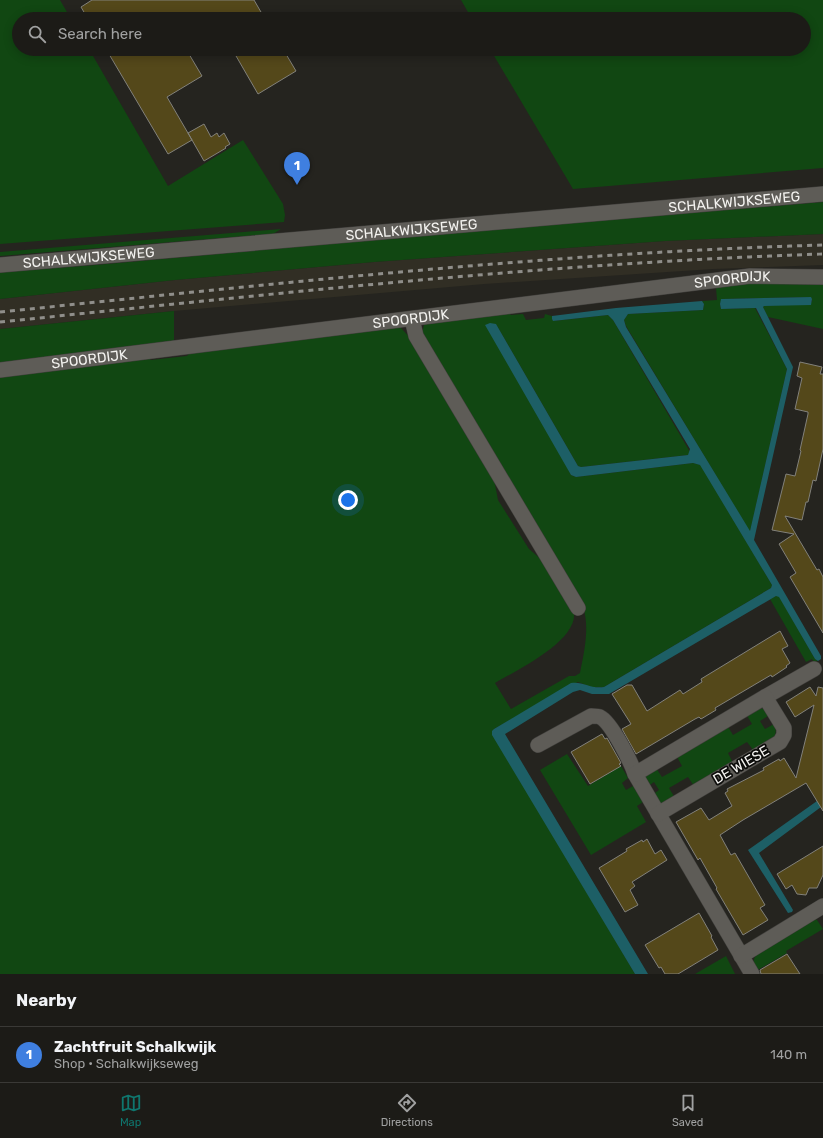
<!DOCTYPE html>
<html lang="en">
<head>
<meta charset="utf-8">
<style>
  body { margin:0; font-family:Rubik,sans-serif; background:#292824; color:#f1f3f6 }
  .you { position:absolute; left:348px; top:500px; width:14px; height:14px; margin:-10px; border:3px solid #fff; border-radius:50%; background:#1a73e8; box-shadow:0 0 0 6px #1a73e833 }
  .badge { display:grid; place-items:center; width:26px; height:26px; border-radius:50%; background:#0f766e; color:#fff; font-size:13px; font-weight:700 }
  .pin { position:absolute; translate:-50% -33px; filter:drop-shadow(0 1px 2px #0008) }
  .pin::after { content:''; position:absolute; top:21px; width:14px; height:12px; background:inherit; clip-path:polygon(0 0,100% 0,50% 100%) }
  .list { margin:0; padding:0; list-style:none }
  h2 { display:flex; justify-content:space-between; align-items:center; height:52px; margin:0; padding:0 16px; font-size:17px }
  h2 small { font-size:13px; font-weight:400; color:#a0a1a1 }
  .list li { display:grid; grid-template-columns:26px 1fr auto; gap:12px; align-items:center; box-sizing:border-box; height:56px; padding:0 16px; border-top:1px solid #3a3936 }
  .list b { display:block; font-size:15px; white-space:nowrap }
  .list p { margin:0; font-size:13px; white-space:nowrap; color:#a0a1a1 }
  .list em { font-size:13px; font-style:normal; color:#a0a1a1 }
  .icon { flex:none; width:22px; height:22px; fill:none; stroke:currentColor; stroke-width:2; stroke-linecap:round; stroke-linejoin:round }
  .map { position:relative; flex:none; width:823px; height:974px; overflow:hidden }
  .search { position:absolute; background:#1c1b17; box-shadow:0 2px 10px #0003; left:12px; right:12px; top:12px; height:44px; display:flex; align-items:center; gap:10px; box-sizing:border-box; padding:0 14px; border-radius:22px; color:#a0a1a1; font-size:15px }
  .sheet { height:108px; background:#1c1b17 }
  nav { display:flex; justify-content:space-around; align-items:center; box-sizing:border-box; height:56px; border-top:1px solid #3a3936; background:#1c1b17; font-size:11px; color:#a0a1a1 }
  nav a { display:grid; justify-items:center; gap:2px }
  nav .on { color:#0f766e }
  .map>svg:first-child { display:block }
</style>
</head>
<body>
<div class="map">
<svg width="823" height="974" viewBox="0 0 823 974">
  <rect width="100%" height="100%" fill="#25241f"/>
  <path fill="#312e24" d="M823,234V265L713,269L484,284L174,311L0,329V299L175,280L374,262L665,241Z"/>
  <path fill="#114712" d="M0,0H60L71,19H19V49H89L168,186L243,140L283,204L285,215L284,222L0,244Z
    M461,0H823V168L573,189L490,49H804V19H472Z
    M823,202V234L665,241L374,262L175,280L0,299V272L96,265L523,226Z
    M281,229L273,234L0,256V252Z
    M823,282V329L768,317L763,307L764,306L812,302V299L810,297L722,299L720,304L721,309L755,308L787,369L750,532L626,326L624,320L628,314L703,310L704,304L702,301L717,300L716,288L720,285L730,284Z
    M174,311V344L0,366V329Z
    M506,311L511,315L523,314L526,320L544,318L545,314L552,316V319L554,321L608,315L613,320L690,452L688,455L581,467L578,466L496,324L571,475L576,477L693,463L701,465L772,585L771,588L604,687H591L578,682L494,729L568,860L635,974H0V374L146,356L151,360L187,356L192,350L391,325L401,328L413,341L493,474L498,500L529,549L543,561L574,612C578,641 517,670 495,683L511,709L569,676H575L580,673C584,653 590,627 583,607L422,333L425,321Z
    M776,596H779L815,659L818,661L814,662L812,659L806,662L770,599Z
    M761,708L765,710L768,716L760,721L765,729L774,724C781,740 765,744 754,751L747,742L728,753L733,763L694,786L688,777L669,788L675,798C662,804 661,807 652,795L659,790L654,782L647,787C644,774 646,774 656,768L662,777L682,766L676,755L727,725L733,735L752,724L746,714Z
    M567,754L588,786L621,766L628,778L622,783L626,790L633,786L643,802L637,806L646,822L591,855L540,770Z
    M815,919L817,920L823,929L786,951L787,953L756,971C753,964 752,960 757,954Z
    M726,956L735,974H695Z"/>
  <path fill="#1d5f66" d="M811,297L812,299L811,305L764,306L763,307L793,367L754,540L821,656V659L818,661L815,659L779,597L776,596L609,694H592L580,690L573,692L505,734L648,974H635L492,735V731L494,729L571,683C583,681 590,689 604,687L771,588L772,585L700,465L693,463L576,477L571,475L485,325L490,323L496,324L578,466L581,467L688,455L690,449L613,320L608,315L553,321L552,319V316L616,308L702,301L704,304L703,310L628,314L624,320L626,327L750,531L787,369L756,308L721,309L720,304L721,299Z
    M817,801L821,807L759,853L793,910L792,912L788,913L748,850Z"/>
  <path fill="#54481a" stroke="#82817b" d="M92,0H254L265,19H88L81,7Z
    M106,49H186L202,76L167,97L192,140L168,154Z
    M232,49H283L296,71L258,94Z
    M204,124L211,137L217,133L219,137L224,133L230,144L225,147L226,148L204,161L188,133Z
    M800,362L822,367L820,374H823V449L816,481L813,480L808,502H806L802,520L785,516L817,570L819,569L823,577V633L790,577L796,573L779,544L794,534L772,530L786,474L795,476L801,451L800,450L808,414V412L795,409L802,378L797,376Z
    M780,631L788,646L782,649L790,663L786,666L787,667L772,677L771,675L715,708L716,710L701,719L699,717L695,719L636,754L622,729L631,724L612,694L627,685H632L647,711L680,690L683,694L702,682L701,679Z
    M810,687L816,696L818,687L823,688V811L806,783L743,820L720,835L731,855L735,853L765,905L760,908L768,920L743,935L716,889L717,888L700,858L698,860L676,822L701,808L709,820L732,806L725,793L728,791L727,789L764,770L763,768L779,759L780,761L784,758L796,778L814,705L795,717L786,702Z
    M602,734L605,739L607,738L612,747L621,763L619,764L621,766L590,784L571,752Z
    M647,839L655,854L661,850L667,860L632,882L635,886L630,890L638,905L625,912L599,868L627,851L626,849L642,840L643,842Z
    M823,846V875L817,888H809L806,895L797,894L792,885L786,889L777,874Z
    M699,913L712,936L711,937L718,950L678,974H665L661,967L659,968L645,945Z
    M787,954L800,974H761L760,970Z"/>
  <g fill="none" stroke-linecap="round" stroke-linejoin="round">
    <defs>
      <g id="minor">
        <path id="s1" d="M0,265L823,194"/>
        <path d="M412,319L416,336L578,608"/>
        <path id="s2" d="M0,370L750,276L823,277"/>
        <path d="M765,697L814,669"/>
        <path d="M538,745L591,716C594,716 598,716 600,717C611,722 631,762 635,774L752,974"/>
        <path d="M635,774L765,697L784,728V735L780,742L658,814"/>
        <path d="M741,956L823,906"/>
      </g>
    </defs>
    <use href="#minor" stroke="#403f3c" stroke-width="16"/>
    <use href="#minor" stroke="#5e5c57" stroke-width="15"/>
    <path stroke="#8f8e8a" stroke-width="3" stroke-dasharray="5 5" stroke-linecap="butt" d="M0,312C274,284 548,253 823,245
      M0,322C274,294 548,263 823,254"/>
  </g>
  <g text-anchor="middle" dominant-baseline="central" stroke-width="3.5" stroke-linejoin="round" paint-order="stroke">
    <g font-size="14" fill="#f3f2ef" stroke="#0d0d0b">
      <text stroke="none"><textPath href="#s1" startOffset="737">SCHALKWIJKSEWEG</textPath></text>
      <text stroke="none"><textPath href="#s1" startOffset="413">SCHALKWIJKSEWEG</textPath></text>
      <text stroke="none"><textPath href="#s1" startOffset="89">SCHALKWIJKSEWEG</textPath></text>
      <text stroke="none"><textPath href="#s2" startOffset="738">SPOORDIJK</textPath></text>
      <text stroke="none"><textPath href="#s2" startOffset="414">SPOORDIJK</textPath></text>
      <text stroke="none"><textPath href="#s2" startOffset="90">SPOORDIJK</textPath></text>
      <text transform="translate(741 765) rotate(-30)">DE WIESE</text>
    </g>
  </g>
</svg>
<div class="you"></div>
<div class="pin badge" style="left:297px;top:185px;background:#3f7fe0">1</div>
<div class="search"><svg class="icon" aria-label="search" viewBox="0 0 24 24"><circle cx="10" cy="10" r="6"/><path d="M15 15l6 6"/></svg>Search here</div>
</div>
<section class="sheet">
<h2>Nearby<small></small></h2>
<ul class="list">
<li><span class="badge" style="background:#3f7fe0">1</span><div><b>Zachtfruit Schalkwijk</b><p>Shop · Schalkwijkseweg</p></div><em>140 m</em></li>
</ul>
</section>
<nav>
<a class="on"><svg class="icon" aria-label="map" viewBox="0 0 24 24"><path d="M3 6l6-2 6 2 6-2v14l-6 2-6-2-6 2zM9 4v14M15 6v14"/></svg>Map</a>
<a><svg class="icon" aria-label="directions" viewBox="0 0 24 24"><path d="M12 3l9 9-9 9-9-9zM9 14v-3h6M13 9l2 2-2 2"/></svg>Directions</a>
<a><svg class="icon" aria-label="saved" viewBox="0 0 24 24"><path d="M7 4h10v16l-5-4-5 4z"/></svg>Saved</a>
</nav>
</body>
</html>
